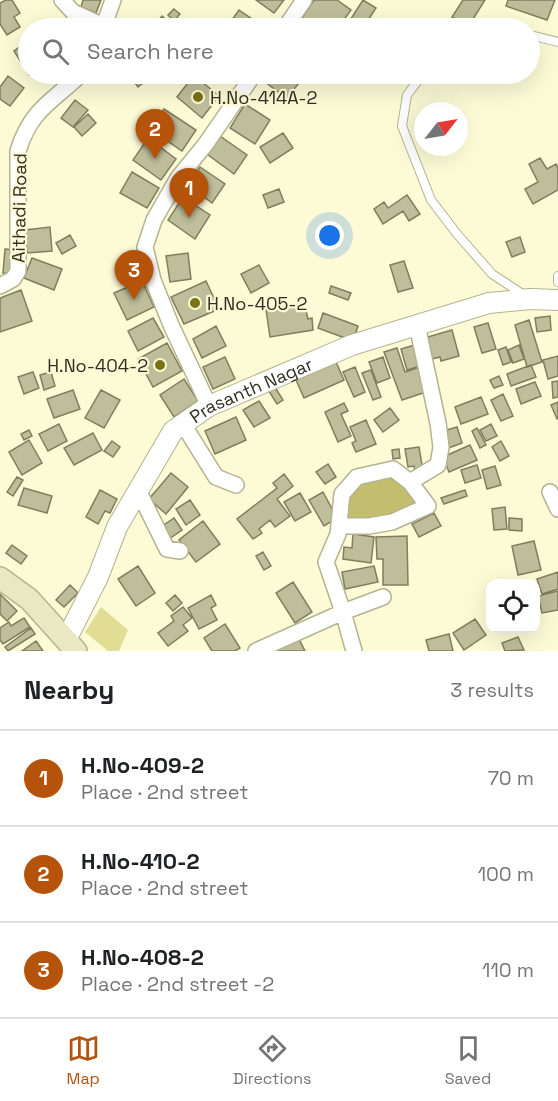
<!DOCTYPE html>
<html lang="en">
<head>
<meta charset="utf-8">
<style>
  body { margin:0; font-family:"Space Grotesk",sans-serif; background:#f6f6f6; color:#202124 }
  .controls { position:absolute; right:18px; bottom:18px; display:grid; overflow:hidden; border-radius:12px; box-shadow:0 6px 24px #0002 }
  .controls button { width:54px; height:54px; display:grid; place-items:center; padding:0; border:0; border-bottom:2px solid #e0e0e0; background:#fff; color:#202124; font:30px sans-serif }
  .compass { position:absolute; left:414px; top:102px; width:54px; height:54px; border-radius:50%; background:#fff; box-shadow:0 6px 24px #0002; rotate:59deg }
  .you { position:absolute; left:330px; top:236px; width:21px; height:21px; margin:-15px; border:4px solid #fff; border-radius:50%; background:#1a73e8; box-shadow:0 0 0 9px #1a73e833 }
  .badge { display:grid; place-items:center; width:39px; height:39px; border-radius:50%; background:#b45309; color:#fff; font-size:20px; font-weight:700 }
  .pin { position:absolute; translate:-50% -50px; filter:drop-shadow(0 2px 3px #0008) }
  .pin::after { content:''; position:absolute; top:32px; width:21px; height:18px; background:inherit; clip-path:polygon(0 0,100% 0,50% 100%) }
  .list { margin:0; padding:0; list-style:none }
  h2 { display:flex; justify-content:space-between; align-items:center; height:78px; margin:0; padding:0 24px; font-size:26px }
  h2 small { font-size:20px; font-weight:400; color:#757577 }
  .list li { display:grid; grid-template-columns:39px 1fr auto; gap:18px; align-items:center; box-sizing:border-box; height:96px; padding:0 24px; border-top:2px solid #e0e0e0 }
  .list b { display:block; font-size:22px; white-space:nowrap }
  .list p { margin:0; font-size:20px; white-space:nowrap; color:#757577 }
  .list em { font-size:20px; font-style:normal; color:#757577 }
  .icon { flex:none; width:33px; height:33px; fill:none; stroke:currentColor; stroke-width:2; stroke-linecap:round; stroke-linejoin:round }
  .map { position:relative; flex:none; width:558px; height:651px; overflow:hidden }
  .search { position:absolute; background:#fff; box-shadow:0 6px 24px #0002; left:18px; right:18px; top:18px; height:66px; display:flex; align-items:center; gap:15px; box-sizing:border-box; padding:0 21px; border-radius:33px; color:#757577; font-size:22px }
  .sheet { height:366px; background:#fff }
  nav { display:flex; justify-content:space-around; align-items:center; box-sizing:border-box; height:84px; border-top:2px solid #e0e0e0; background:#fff; font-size:16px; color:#757577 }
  nav a { display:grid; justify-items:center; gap:3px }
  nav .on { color:#b45309 }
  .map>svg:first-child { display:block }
</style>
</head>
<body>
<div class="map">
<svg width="558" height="651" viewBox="0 0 558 651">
  <rect width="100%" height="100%" fill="#fcfbd6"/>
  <path fill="#e1dd95" d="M101,607L128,630L119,651H108L85,632Z"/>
  <path fill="#c2be6d" d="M376,477H403L416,497L411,513L347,528C345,498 349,491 376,477Z"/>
  <path fill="#bfbe9a" stroke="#807e5d" stroke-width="1.5" d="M6,0H12L20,13L14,17L20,27L7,35L0,24V3Z
    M83,0H101L96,13L81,7Z
    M256,0H284L274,13Z
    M314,0H337L351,10L338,28H308L299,22Z
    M363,0L376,8L363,28H345Z
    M463,0H485L468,27L452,17Z
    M508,0H555L547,20L506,6Z
    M174,9L180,14L174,21L168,15Z
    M239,10L265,28H226Z
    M162,16L172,25L169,28H157L154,26Z
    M28,41V74H31L29,75L14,51Z
    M120,74H154L138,87L128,74L123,78Z
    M219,74H236L229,82Z
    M269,74H292L301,80L287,99L264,81Z
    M194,75L219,96L202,118L177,97Z
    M8,76L24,88L10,106L0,99V87Z
    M75,100L88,110L73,127L61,118Z
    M245,104L270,120L255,144L230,128Z
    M164,109L196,130L182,151L150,129Z
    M88,114L96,123L82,136L74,127Z
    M283,133L293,148L270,163L260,147Z
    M220,136L247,155L234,174L207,154Z
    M148,138L176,159L161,180L133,160Z
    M540,158L547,169L556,164L558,168V190L533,204L525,189L538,182L529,164Z
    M200,167L225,184L212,203L188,185Z
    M132,172L159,188L147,208L120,193Z
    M279,189L284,202L268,208L263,195Z
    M407,195L420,214L409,221L403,211L383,224L374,209L384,202L388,208Z
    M183,197L210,215L195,239L168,220Z
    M50,227L52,251L27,253L25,230Z
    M70,235L76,246L62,254L56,243Z
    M520,237L525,252L512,257L506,242Z
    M5,249L15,250L14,274L3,273Z
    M188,253L191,279L170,282L166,256Z
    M32,258L62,269L54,290L24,278Z
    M404,261L413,288L398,292L390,265Z
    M259,265L269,283L251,293L241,274Z
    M142,281L154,307L127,320L114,293Z
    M206,281L219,309L184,324L171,297Z
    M331,286L351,293L348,300L329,293Z
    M21,290L32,321L0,332V298Z
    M295,306L296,311L306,310L308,319L312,318L313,330L270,337L266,310Z
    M323,313L358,326L353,341L318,328Z
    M550,316L551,330L537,332L535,318Z
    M153,318L164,337L138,351L128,331Z
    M529,320L542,362L527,367L515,325Z
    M488,323L496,349L482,353L474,327Z
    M216,326L226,346L202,358L193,339Z
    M452,330L459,356L441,361L440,357L427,360L421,339Z
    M167,343L182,371L153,387L138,359Z
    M418,344L424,365L407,370L401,349Z
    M519,345L524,359L513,363L508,350Z
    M506,347L511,362L503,365L498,350Z
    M397,348L405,372L420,367L429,391L402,400L384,352Z
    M558,356V376L548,379L543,360Z
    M225,357L235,379L213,389L203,367Z
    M383,357L390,378L377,383L369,362Z
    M336,362L344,380L304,398L296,380Z
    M531,365L536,377L511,386L507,374Z
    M355,367L365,392L354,397L343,372Z
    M371,370L381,397L373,400L362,373Z
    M33,372L39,388L24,394L18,377Z
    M51,372L55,386L44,390L40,375Z
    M499,376L503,385L494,388L490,380Z
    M184,379L198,401L174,417L160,395Z
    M558,381V397L553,398L552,382Z
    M535,382L541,396L521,404L516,389Z
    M273,384L283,400L277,404L267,388Z
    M73,390L80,409L54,418L47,399Z
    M101,390L120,400L104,428L85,418Z
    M503,394L513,416L501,421L491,400Z
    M481,397L488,414L461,424L455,407Z
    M259,401L270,418L254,427L243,410Z
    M558,402V418L557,419L551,405Z
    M344,403L348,411L341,414L351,436L338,442L325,412Z
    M390,408L399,420L383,432L374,420Z
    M236,417L246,440L215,454L205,431Z
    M366,420L376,444L356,452L352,443L356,441L350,427Z
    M59,424L67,441L48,451L39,434Z
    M491,424L497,436L486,441L480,430Z
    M457,427L462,443L446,449L440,432Z
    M477,428L486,445L480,448L472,431Z
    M29,430L32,436L24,440L21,434Z
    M93,433L102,450L74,465L64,448Z
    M29,440L42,463L22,475L9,452Z
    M112,441L120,447L113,457L104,451Z
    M501,441L509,456L500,461L492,447Z
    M470,445L477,460L449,472L443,457Z
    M419,447L423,471L415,472L414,466L408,467L405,449Z
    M399,449L400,458L393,459L392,450Z
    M328,464L336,477L325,484L316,472Z
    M477,465L481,478L465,483L461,470Z
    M495,466L501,485L487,489L482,470Z
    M171,473L188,487L166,514L149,499Z
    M284,474L293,486L277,499L290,516L275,527L270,520L259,529L262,533L253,539L237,519L277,488L273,483Z
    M17,477L23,480L13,496L7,492Z
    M24,488L52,496L47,513L18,505Z
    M100,490L117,499L110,513L105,511L98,524L86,517Z
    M465,490L467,496L444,504L441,498Z
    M323,492L337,518L324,526L309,500Z
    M300,493L311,512L295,521L284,502Z
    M190,500L200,515L186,525L176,509Z
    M505,507L507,529L494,530L492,509Z
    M434,513L441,526L419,537L412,524Z
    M174,518L182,530L166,541L158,529Z
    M509,518L522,519V531L509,530Z
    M203,521L220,544L196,562L179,540Z
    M353,534L374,537L371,563L343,559L344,547L352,548Z
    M407,536L408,585H383V559H377L376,537Z
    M534,541L541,570L518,575L512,546Z
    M12,545L27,556L21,564L6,553Z
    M263,552L271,566L264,570L256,556Z
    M138,566L155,593L136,606L118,579Z
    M374,566L378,582L345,589L342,572Z
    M558,572V589L542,594L537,579Z
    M293,582L312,612L295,623L276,593Z
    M70,585L78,593L64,607L56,600Z
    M558,591V610L542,613L538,596Z
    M0,594L17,611L7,621L0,614Z
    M175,595L182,603L173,611L166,603Z
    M211,595L216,605L211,608L217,620L199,629L188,608Z
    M183,607L192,618L183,625L188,631L168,646L158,633L174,621L171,616Z
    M24,618L30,627L3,644L0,640V628L9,622L11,626Z
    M475,619L486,635L464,650L453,633Z
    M225,624L240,648L235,651H212L204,638Z
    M31,628L35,634L8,651L5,647Z
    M449,634L453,651H429L426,640Z
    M298,637L305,651H278L277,649Z
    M518,637L524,650L505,651L502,643Z
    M36,641L43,651H22Z"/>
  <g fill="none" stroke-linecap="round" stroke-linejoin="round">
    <defs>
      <path id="service" d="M530,35L558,42
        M423,74L407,95L402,126L431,200L457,234L492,274L524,295
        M558,276V282"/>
      <path id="minor" d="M62,0L73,12L108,28
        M103,28L113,0
        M285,28L304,0
        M0,286L13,279L18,271V151C31,109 52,102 81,74
        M209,406L171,325L153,280L145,247L154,220L178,178L205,145L254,74
        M183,424L216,477L236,485
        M410,482L438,465L441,447L438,423L417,325
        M138,490L167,549L180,551
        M550,492L558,509
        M256,651L343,612L326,562L338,534L342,494L357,477L393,469L410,482L428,506L392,522L369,526H339
        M354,651L343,612L383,597"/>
      <g id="tertiary">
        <path id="s1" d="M66,640L98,577L117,527L173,431L209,406L352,345L489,303L530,299L558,300"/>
      </g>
      <path id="secondary" d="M0,578L29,599L76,651"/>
    </defs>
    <use href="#service" stroke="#b4b390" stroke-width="10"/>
    <use href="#minor" stroke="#b4b390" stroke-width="18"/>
    <use href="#tertiary" stroke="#b4b390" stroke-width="22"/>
    <use href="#secondary" stroke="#b4b390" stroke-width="24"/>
    <use href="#service" stroke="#fff" stroke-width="8"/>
    <use href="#minor" stroke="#fff" stroke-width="15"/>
    <use href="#tertiary" stroke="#fff" stroke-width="20"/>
    <use href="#secondary" stroke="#eae8c3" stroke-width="21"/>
  </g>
  <g fill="#787315" stroke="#fcfbd6" stroke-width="2">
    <circle cx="198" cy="97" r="6"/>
    <circle cx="195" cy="303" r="6"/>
    <circle cx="160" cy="365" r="6"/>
  </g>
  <g text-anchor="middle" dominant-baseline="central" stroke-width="4.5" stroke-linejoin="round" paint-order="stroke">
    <g font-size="18" fill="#302f21" stroke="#fcfbd6" text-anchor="start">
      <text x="210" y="97">H.No-414A-2</text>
      <text x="207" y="303">H.No-405-2</text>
      <text x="148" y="365" text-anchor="end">H.No-404-2</text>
    </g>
    <g font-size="18" fill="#302f21" stroke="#fcfbd6">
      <text transform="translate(19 208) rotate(-89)">Aithadi Road</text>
      <text stroke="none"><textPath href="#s1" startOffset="324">Prasanth Nagar</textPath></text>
    </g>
  </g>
</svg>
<div class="controls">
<button><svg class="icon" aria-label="locate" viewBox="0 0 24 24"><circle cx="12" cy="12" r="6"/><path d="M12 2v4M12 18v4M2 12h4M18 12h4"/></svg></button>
</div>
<svg class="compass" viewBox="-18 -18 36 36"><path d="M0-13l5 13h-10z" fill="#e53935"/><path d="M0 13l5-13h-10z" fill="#757577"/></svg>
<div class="you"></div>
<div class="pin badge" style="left:189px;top:218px">1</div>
<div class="pin badge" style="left:155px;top:159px">2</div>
<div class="pin badge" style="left:134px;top:300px">3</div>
<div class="search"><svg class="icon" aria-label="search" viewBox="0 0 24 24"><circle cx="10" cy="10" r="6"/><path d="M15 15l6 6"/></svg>Search here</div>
</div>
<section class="sheet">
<h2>Nearby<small>3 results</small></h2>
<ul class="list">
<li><span class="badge">1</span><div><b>H.No-409-2</b><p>Place · 2nd street</p></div><em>70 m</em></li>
<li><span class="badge">2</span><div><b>H.No-410-2</b><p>Place · 2nd street</p></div><em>100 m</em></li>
<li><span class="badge">3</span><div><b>H.No-408-2</b><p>Place · 2nd street -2</p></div><em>110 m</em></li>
</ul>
</section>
<nav>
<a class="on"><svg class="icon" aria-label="map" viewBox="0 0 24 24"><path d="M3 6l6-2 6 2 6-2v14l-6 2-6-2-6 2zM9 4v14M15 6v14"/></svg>Map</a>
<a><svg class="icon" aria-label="directions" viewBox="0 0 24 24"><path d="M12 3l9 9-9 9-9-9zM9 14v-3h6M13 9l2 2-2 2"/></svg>Directions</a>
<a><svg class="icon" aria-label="saved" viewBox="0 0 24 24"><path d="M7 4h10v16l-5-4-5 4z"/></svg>Saved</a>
</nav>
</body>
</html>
